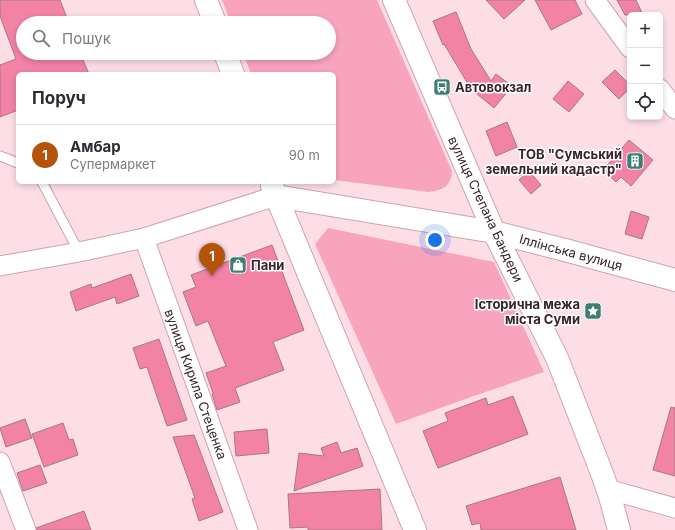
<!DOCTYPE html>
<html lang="uk">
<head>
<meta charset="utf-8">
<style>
  body { margin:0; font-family:Inter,sans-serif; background:#f7f7f7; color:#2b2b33 }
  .controls { position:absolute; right:12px; top:12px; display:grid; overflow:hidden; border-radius:6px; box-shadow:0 2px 6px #0003 }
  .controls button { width:36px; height:36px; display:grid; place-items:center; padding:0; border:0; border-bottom:1px solid #e1e1e2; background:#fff; color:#2b2b33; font:20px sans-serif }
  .you { position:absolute; left:435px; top:240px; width:14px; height:14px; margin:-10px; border:3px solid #fff; border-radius:50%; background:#1a73e8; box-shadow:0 0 0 6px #1a73e833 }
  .badge { display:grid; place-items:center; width:26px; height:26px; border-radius:50%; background:#b45309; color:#fff; font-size:13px; font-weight:700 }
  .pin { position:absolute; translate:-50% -33px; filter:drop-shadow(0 1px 2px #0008) }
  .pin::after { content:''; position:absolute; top:21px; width:14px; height:12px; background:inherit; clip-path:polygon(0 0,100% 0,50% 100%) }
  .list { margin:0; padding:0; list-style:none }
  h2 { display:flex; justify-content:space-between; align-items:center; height:52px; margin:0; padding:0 16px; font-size:17px }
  h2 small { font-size:13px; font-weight:400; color:#7c7c81 }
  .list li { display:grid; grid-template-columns:26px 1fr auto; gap:12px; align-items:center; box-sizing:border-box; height:60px; padding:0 16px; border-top:1px solid #e1e1e2 }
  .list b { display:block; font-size:15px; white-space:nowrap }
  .list p { margin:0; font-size:13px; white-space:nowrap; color:#7c7c81 }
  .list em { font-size:13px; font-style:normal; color:#7c7c81 }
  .icon { flex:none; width:22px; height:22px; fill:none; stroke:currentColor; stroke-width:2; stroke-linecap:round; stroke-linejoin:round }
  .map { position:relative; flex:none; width:675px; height:530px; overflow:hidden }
  .search { position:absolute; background:#fff; box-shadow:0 2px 6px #0003; left:16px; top:16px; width:320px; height:44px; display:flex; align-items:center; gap:10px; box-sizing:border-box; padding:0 14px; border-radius:22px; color:#7c7c81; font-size:15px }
  .panel { position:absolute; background:#fff; box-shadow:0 2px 6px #0003; left:16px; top:72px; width:320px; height:112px; border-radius:6px }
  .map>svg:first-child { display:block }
</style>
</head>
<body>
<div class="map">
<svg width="675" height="530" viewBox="0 0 675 530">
  <rect width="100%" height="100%" fill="#fddee6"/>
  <path fill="#f9a4be" d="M222,0H377L452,171C451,186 444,190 429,192L334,180V74H251L243,53H329V23H231Z
    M328,228L494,262L544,372L471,397L396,424L315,244Z"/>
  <path fill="#f382a7" stroke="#a57885" d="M0,0H60L69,23H23V53H80L89,74H18V110L0,117V65L16,59L0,16Z
    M486,0H525L504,19Z
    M535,0H575L582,14L551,30Z
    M617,0H636L643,15H625Z
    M456,12L471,49L491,81L496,74L512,86L494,108L471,89L444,44L443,45L433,21Z
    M615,70L630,85V88L619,99L602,82Z
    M568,81L584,94L569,112L553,99Z
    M507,122L517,147L496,156L486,131Z
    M629,140L653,160L631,186L621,177L616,182L603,170Z
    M529,171L541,185L531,194L519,180Z
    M631,211L649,217L642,239L625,234Z
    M272,245L304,330L273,342L284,370L235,388L240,402L217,410L212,394L213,393L206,373L226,366L208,321L196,326L183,292L196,287L191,275Z
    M131,274L139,296L117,304L115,297L76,311L70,292L91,284L92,288Z
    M159,339L187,420L167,426L147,367L140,369L133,348Z
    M513,396L528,434L438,468L423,431L448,421L445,413L486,398L488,405Z
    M671,407L675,408V476L653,470Z
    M25,419L32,438L6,447L0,428Z
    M63,423L69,440L73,439L78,455L44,467L32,434Z
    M267,429L269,453L236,456L234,432Z
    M194,435L223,512L199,521L192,499L195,498L173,437Z
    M337,442L341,453L357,448L363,466L294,491L299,453L324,456L321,448Z
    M40,465L47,483L23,491L17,473Z
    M560,477L576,530H481L480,523L472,525L466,506Z
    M380,489L382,530H308V527L290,528L288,494Z
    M84,511L91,530H37L36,528Z"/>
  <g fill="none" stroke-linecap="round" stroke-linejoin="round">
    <defs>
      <path id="lane" d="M0,156L18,163
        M42,182L79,252"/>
      <path id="street" d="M595,0L630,48
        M660,89L675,109
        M144,238L248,530
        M0,266L79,252L144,238L276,196
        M0,462L26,530
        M607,489L675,508"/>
      <path id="primary" d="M206,0L215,23
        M394,0L494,232L557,358L603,476L611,500L619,530
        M225,53L233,74
        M272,186L415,530
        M276,196L494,232L565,250L675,280"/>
    </defs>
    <use href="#lane" stroke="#d1a2af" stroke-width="11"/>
    <use href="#street" stroke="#d1a2af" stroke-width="21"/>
    <use href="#primary" stroke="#d1a2af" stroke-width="24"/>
    <use href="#lane" stroke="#fff" stroke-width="9"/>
    <use href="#street" stroke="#fff" stroke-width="19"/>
    <use href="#primary" stroke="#fff" stroke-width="22"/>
  </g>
  <defs>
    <symbol id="bus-square" viewBox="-11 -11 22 22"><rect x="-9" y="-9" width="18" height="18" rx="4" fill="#3b7f73" stroke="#fff"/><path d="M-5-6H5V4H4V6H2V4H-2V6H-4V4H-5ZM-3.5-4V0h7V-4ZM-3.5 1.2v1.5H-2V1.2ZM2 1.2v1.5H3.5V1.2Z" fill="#fff"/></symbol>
    <symbol id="building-square" viewBox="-11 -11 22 22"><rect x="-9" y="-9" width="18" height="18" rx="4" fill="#3b7f73" stroke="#fff"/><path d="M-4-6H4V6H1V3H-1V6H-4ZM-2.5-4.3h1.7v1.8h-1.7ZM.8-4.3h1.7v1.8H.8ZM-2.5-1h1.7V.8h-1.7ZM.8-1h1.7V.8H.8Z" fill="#fff"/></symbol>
    <symbol id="shop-square" viewBox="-11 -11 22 22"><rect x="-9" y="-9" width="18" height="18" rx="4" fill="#3b7f73" stroke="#fff"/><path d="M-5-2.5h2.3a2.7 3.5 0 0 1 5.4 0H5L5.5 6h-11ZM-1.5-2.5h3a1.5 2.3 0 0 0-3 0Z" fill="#fff"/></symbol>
    <symbol id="sight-square" viewBox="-11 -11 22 22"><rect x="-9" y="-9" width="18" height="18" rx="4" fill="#3b7f73" stroke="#fff"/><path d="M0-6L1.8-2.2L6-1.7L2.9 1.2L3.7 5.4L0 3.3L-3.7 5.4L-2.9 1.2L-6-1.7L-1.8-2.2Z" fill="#fff"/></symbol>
  </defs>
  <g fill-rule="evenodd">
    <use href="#bus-square" x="432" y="77" width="20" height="20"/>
    <use href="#building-square" x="625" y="151" width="20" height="20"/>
    <use href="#shop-square" x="228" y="255" width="20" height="20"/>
    <use href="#sight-square" x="583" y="301" width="20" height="20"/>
  </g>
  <g text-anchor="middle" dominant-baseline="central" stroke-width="3" stroke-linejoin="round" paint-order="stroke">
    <g font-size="13" font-weight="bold" fill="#38252b" stroke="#fff" text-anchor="start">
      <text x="455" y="87">Автовокзал</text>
      <text x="622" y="154" text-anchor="end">ТОВ "Сумський<tspan x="622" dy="15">земельний кадастр"</tspan></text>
      <text x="251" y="265">Пани</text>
      <text x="580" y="304" text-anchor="end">Історична межа<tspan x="580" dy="15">міста Суми</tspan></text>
    </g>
    <g font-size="13" fill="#38252b" stroke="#fff">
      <text transform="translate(486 209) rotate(65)">вулиця Степана Бандери</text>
      <text transform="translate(571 252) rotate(15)">Іллінська вулиця</text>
      <text transform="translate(196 384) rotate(70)">вулиця Кирила Стеценка</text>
    </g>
  </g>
</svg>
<div class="controls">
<button>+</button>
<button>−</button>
<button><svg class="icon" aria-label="locate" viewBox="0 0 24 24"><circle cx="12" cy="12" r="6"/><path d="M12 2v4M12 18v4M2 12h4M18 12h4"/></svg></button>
</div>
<div class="you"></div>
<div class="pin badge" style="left:212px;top:276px">1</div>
<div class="search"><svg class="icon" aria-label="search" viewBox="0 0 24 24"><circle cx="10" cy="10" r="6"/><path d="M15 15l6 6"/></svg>Пошук</div>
<section class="panel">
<h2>Поруч<small></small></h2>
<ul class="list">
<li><span class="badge">1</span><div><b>Амбар</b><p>Супермаркет</p></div><em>90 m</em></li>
</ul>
</section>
</div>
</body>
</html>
